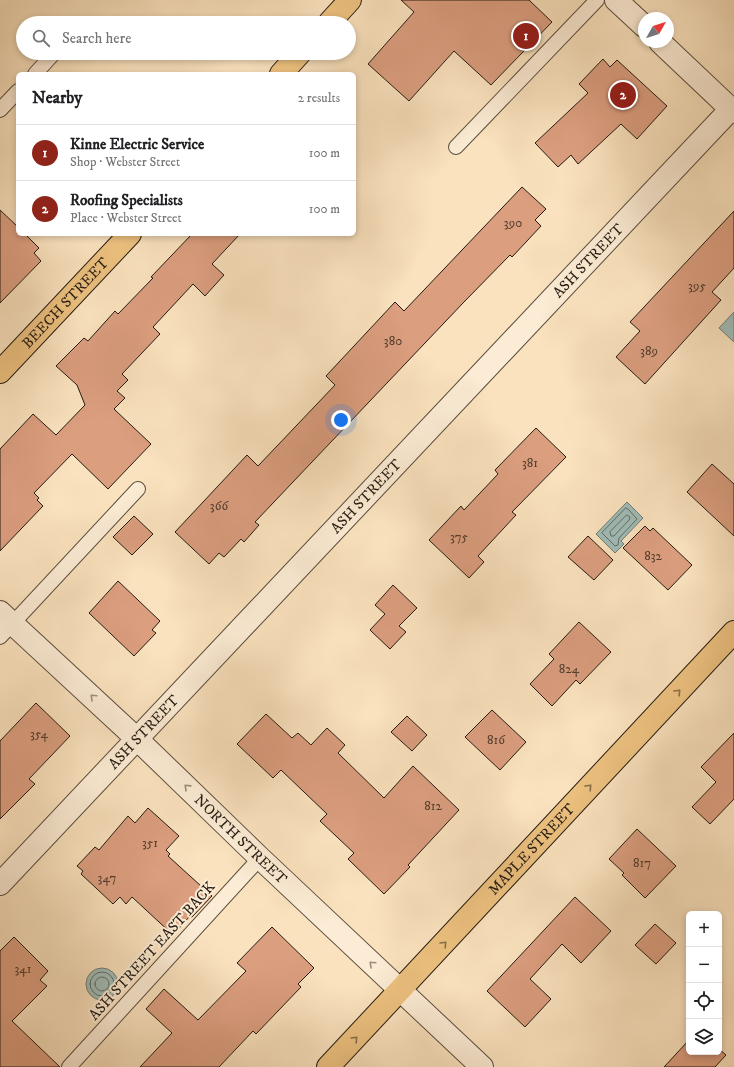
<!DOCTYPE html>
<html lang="en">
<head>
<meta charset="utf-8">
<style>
  body { margin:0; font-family:"IM FELL DW Pica",serif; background:#f6f6f6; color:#202124 }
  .controls { position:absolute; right:12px; bottom:12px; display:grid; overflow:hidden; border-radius:6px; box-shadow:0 2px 6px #0003 }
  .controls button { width:36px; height:36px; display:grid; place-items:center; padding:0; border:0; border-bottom:1px solid #e0e0e0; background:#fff; color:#202124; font:20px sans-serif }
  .compass { position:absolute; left:638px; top:12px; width:36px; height:36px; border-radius:50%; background:#fff; box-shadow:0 2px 6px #0003; rotate:51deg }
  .you { position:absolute; left:341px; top:420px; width:14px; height:14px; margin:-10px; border:3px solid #fff; border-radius:50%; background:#1a73e8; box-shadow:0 0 0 6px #1a73e833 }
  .badge { display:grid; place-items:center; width:26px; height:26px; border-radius:50%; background:#8f2418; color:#fff; font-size:13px; font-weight:700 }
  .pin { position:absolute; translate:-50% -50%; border:2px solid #fff; box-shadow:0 1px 4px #0006 }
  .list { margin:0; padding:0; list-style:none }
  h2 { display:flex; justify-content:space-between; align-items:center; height:52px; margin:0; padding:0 16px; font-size:17px }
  h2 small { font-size:13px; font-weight:400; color:#757577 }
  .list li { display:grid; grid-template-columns:26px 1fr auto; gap:12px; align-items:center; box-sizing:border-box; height:56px; padding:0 16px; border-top:1px solid #e0e0e0 }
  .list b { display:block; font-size:15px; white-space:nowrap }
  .list p { margin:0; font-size:13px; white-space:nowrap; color:#757577 }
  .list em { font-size:13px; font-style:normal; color:#757577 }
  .icon { flex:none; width:22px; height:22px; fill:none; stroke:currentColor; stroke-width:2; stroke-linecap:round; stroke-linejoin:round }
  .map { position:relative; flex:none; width:734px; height:1067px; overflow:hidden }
  .search { position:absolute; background:#fff; box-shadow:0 2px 6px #0003; left:16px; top:16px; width:340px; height:44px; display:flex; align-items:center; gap:10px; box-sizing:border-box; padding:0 14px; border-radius:22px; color:#757577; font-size:15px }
  .panel { position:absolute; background:#fff; box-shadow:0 2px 6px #0003; left:16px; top:72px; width:340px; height:164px; border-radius:6px }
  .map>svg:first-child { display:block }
</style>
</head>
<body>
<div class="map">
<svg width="734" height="1067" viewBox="0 0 734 1067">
  <rect width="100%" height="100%" fill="#fae2be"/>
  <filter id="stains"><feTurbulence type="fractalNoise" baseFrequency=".005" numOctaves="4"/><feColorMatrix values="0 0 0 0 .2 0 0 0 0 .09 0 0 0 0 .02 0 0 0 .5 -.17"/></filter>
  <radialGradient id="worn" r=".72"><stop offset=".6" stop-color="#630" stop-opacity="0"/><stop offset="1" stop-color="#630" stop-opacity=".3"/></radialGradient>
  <path fill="#a0bcb8" stroke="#6e7c76" d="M734,312V342L719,328Z
    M627,502L643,518L621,541L624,544L615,553L596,534Z
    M86 984a16 16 0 1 1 32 0a16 16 0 1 1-32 0Z"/>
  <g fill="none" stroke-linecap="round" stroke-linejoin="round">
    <path stroke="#626c65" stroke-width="1" d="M626,508L628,509L637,519L619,538L618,545L615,546L602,533Z
      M627,515L630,517L629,520L614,536H611L610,532Z
      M90 984a12 12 0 1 1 24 0a12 12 0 1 1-24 0Z
      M95 984a7 7 0 1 1 14 0a7 7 0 1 1-14 0Z"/>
  </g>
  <path fill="#db9e7f" stroke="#241b12" d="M401,0H529L552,22L491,85L454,51L409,101L368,64L414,12Z
    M603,59L610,67L617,60L667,106L637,139L621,124L578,164L571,155L558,167L535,143L588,93L579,84Z
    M522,187L546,209L535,220L541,226L512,257L510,255L463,303L255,522L259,525L244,542L241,539L224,557L219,553L209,564L175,532L247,455L258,466L335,385L326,376L395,302L404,311Z
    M0,210L18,227V234H25L39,248L34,253L41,261L0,303Z
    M734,211V268L712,292L721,300L645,384L616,357L640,331L630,322Z
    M192,234H240L212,264L224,275L205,296L193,284L153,327L160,334L122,374L128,380L117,391L125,398L114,409L151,444L108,489L72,454L34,493L39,498L37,500L43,506L0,551V449L33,414L56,435L85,405L77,385L56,366L84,338L88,341L115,311L118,314L153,278L151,277Z
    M536,428L566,457L512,512L516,515L478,556L484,562L469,578L429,540L461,506L464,510L498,474L495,470Z
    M712,464L734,484V536L687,492Z
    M134,516L153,534L132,555L113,537Z
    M645,526L650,531L653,528L692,565L668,590L623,548Z
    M588,536L613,560L594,580L568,557Z
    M118,581L160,621L152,630L156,633L134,656L89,613Z
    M393,585L417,608L399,626L406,632L390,649L370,630L385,614L375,605Z
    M579,622L611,652L580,684L576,680L552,706L530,684L554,659L549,654Z
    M36,703L70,736L29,779L35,784L0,819V741Z
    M492,710L526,742L500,770L465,737Z
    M266,714L292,738L298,733L311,745L327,728L345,745L338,753L384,798L413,766L459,810L408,865L410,867L384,894L348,859L354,853L320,821L327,814L281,770L273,778L237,744Z
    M407,716L427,735L412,751L391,732Z
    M734,733V799L710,824L692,807L716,782L701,767Z
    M148,808L179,836L166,850L170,854L168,856L212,896L192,917L190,916L173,935L132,897L126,904L120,897L113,904L81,874L83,871L77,866L95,847L99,850L128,816L135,823Z
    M637,829L676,866L645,898L622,875L624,873L609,859Z
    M575,897L611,931L581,963L562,944L530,979L551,999L525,1027L487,991Z
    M655,924L676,943L656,964L635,945Z
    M272,927L314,968L298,984L301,987L256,1034L253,1031L219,1067H140L172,1033L146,1009L164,989L198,1020L246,971L237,963Z
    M14,937L48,971L40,980L47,986L12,1021L60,1067H0V951Z
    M689,1040V1052H719V1049L726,1055L715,1067H664Z"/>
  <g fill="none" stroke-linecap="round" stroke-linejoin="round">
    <defs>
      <path id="service" d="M35,74L54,53
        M0,110L18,91
        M456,147L597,0
        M0,637L138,489
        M69,1067L260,858"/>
      <g id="minor">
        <path id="s1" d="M0,612L137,739L260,858L482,1067"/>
        <path id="s2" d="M0,884L731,109"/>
      </g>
      <path id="tertiary" d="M616,0L644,26
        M660,42L734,112"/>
      <g id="primary">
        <path d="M329,23L350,0"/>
        <path d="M281,74L300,53"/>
        <path id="s3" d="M0,372L130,234"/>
        <path id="s4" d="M328,1067L734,632"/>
      </g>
    </defs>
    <use href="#service" stroke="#5a4d3d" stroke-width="16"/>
    <use href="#minor" stroke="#5a4d3d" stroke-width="24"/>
    <use href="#tertiary" stroke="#5a4d3d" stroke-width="24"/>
    <use href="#primary" stroke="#241b12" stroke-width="24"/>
    <use href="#service" stroke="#fcecd5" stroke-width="14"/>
    <use href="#minor" stroke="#fcecd5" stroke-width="22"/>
    <use href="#tertiary" stroke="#fcecd5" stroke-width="22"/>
    <use href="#primary" stroke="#edc17f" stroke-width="22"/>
  </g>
  <defs><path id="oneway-chevron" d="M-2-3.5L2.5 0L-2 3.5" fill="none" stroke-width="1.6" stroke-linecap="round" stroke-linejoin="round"/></defs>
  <g stroke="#886e48">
    <use href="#oneway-chevron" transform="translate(678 692) rotate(-47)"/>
    <use href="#oneway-chevron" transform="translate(589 787) rotate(-47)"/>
    <use href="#oneway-chevron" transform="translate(444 944) rotate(-47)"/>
    <use href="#oneway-chevron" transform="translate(355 1039) rotate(-46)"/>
  </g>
  <g stroke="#9b8e7d">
    <use href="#oneway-chevron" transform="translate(93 697) rotate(-137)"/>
    <use href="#oneway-chevron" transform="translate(187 787) rotate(-136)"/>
    <use href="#oneway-chevron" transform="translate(372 964) rotate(-137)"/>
  </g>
  <g text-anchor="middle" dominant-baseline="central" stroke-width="4" stroke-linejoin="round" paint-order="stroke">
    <g font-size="13" fill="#523c2d">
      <text x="513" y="223">390</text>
      <text x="697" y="286">395</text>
      <text x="393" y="341">380</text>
      <text x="649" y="351">389</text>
      <text x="530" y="463">381</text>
      <text x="219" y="506">366</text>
      <text x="459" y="537">375</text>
      <text x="653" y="556">832</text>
      <text x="569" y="669">824</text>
      <text x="39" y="734">354</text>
      <text x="496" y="740">816</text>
      <text x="433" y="806">812</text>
      <text x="150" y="843">351</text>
      <text x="642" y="863">817</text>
      <text x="107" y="878">347</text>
      <text x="23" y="969">341</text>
    </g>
    <g font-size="15" fill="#241b12" stroke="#fcecd5">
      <text stroke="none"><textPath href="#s2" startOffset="857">ASH STREET</textPath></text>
      <text stroke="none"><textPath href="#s3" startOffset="95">BEECH STREET</textPath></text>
      <text stroke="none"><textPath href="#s2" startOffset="533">ASH STREET</textPath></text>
      <text stroke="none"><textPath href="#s2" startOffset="209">ASH STREET</textPath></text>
      <text stroke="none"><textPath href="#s1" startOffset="331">NORTH STREET</textPath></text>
      <text stroke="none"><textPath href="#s4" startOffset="298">MAPLE STREET</textPath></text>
      <text transform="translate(152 951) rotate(-48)">ASH STREET EAST BACK</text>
    </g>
  </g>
  <rect width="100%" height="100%" filter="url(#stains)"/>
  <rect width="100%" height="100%" fill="url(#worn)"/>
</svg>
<div class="controls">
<button>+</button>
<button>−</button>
<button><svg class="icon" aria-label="locate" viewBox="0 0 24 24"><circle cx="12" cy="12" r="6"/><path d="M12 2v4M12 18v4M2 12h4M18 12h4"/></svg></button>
<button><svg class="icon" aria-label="layers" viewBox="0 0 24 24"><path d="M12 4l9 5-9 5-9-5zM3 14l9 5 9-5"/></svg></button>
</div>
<svg class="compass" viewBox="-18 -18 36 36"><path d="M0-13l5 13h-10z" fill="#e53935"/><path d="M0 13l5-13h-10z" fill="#757577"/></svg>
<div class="you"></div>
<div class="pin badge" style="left:526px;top:36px">1</div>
<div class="pin badge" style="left:623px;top:95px">2</div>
<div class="search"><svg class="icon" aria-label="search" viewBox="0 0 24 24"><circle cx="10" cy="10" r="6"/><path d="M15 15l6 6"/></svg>Search here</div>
<section class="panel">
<h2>Nearby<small>2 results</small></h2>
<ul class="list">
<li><span class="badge">1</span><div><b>Kinne Electric Service</b><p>Shop · Webster Street</p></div><em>100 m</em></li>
<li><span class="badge">2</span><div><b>Roofing Specialists</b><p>Place · Webster Street</p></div><em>100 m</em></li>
</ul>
</section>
</div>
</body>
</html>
